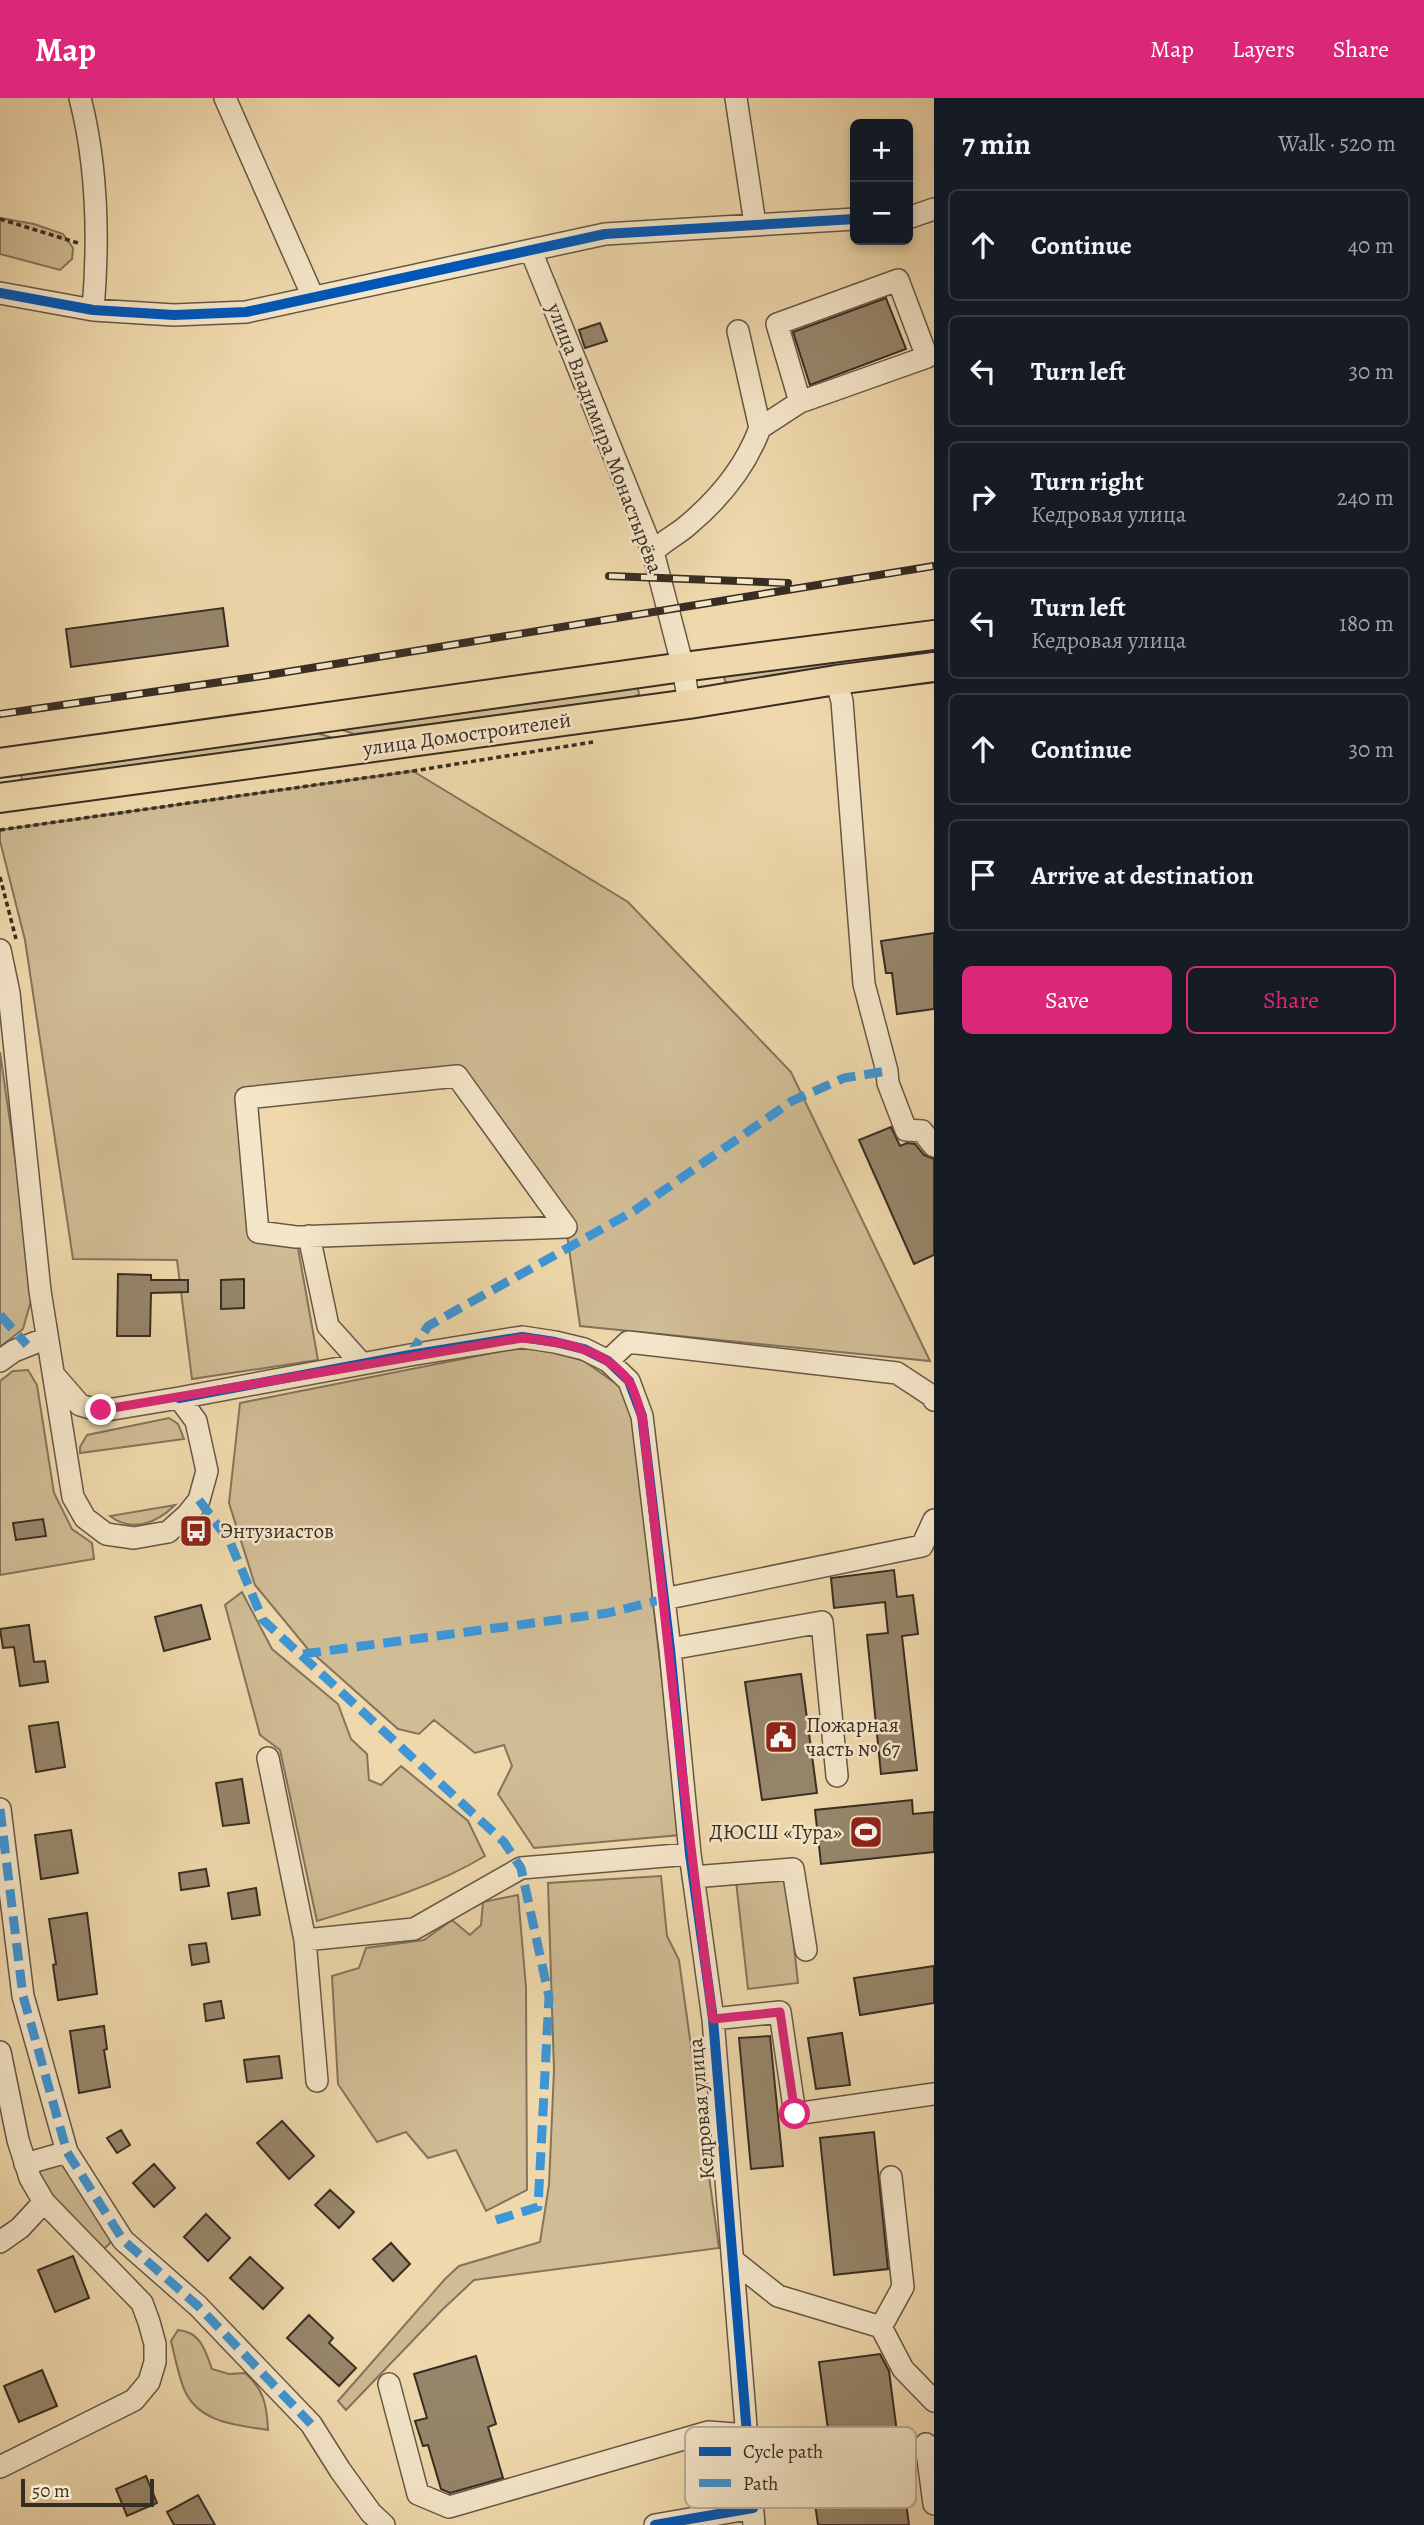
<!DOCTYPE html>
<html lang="en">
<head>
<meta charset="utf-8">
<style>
  body { margin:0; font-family:Alegreya,serif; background:#242831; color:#f1f3f6 }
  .controls { position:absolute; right:21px; top:21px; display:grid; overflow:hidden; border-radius:10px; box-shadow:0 4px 10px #0003 }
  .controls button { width:63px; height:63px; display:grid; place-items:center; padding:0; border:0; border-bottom:2px solid #363941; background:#171b24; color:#f1f3f6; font:35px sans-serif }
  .scale { position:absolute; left:21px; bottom:18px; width:133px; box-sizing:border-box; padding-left:7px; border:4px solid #382d24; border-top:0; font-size:19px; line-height:24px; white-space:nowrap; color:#382d24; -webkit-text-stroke:5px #f5e6c9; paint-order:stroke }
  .stop { position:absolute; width:21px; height:21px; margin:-16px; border:5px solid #db2777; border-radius:50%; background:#fff }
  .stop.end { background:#db2777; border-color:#fff; box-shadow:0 2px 7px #0008 }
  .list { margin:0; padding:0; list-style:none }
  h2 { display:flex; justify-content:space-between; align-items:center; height:91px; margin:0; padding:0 28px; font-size:30px }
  h2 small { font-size:23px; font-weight:400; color:#9ea1a6 }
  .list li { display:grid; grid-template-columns:46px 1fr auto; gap:21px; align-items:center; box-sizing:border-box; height:112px; margin:0 14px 14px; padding:0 14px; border:2px solid #363941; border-radius:10px }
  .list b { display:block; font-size:26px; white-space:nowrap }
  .list p { margin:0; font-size:23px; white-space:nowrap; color:#9ea1a6 }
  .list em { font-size:23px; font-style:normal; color:#9ea1a6 }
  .actions { display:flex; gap:14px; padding:21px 28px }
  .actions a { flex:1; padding:16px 0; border:2px solid #db2777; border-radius:10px; text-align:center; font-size:24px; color:#db2777 }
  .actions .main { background:#db2777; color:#fff }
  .icon { flex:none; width:38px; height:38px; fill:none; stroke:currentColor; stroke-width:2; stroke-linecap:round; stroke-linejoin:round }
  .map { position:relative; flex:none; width:934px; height:2427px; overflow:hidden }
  header { display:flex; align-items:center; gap:42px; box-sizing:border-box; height:98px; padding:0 35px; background:#db2777; color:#fff }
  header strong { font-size:33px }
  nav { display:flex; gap:38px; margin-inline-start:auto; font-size:24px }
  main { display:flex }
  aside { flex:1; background:#171b24 }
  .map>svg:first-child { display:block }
</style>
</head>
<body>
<header>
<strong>Map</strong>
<nav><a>Map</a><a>Layers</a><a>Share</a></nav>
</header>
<main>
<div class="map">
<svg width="934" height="2427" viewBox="0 0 934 2427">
  <rect width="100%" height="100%" fill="#efd9ac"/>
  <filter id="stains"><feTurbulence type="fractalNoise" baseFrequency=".00286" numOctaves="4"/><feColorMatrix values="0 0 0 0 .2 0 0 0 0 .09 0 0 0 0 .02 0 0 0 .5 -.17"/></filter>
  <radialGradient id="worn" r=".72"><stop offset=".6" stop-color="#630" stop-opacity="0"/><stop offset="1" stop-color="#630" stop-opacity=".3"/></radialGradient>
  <path fill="#d0bc95" stroke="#84745c" stroke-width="2" d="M0,120L34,126L63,136L73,150L72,161L60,172L0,156Z
    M934,547V558L730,586L725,583L724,578Z
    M633,589L638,591L639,596L634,599L354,636L333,629Z
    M310,633L333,640L27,685L22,682L21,677L25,673Z
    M413,673L628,804L791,974L930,1263L580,1228L566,1129L457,978L246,1000L258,1134L296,1139L318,1262L192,1281L177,1162L73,1161L25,842L0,743V732Z
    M0,954L34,1192L23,1231L0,1249Z
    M533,1247L584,1263L625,1292L636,1326L652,1495L680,1737L534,1750L498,1696L512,1668L504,1647L475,1655L434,1622L419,1636L398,1631L307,1550L255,1487L229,1405L240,1305Z
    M28,1272L37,1287L54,1395L72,1431L92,1445L94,1461L0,1477V1283L13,1273Z
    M169,1320L178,1326L184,1341L80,1355V1349L87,1337Z
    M175,1407C157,1425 132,1435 110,1418Z
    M242,1494L272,1551L338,1606L351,1641L367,1656L369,1682L381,1687L401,1668L468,1723L485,1758C434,1789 374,1806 317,1823L280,1652L260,1637L225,1507Z
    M786,1777L798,1885L748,1891L736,1783Z
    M661,1778L667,1838L679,1862L719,2150L474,2182L442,2212L346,2312L338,2303L445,2181L459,2168L540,2144L549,2087L554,1972L548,1785Z
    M518,1797L526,1889L527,2092L486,2113L456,2052L428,2060L406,2034L377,2044L338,1986L332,1878L359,1870L366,1850L424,1842L452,1822L470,1837L481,1827L483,1804Z
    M61,2062L111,2137L110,2145L103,2152L56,2105L33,2072Z
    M178,2232C201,2234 205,2252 212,2271L229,2276L245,2275C264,2291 267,2308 268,2332C237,2327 198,2325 184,2291C178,2276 175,2259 171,2243Z"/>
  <path fill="#97866b" stroke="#382d24" stroke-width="2" d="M886,200L906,251L810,287L793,234Z
    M600,225L607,243L585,250L579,232Z
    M223,510L228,548L71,569L66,531Z
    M934,835V911L897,916L892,875H886L881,843Z
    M891,1029L900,1048L907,1045L915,1046L924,1057L934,1061V1157L914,1166L859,1042Z
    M118,1176L151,1177V1182H188V1194L151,1195L150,1238H117Z
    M244,1181V1210L221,1211V1182Z
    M43,1421L46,1438L16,1442L13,1425Z
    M894,1472L897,1499L913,1497L918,1536L902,1538L917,1672L881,1676L867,1537L888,1535L885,1504L834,1510L831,1480Z
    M201,1507L210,1541L164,1553L155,1519Z
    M29,1527L34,1564L45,1563L48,1584L20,1588L14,1549L3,1550L0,1531Z
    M801,1576L817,1695L762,1702L745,1584Z
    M58,1624L65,1669L36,1674L29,1628Z
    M242,1681L249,1725L223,1728L216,1685Z
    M912,1702L913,1716L934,1714V1754L821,1766L815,1712Z
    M71,1732L78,1775L41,1781L35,1737Z
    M206,1771L209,1788L181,1792L179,1775Z
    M256,1790L260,1817L232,1821L228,1795Z
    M87,1815L97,1896L58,1902L53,1867L56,1866L49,1821Z
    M206,1845L209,1864L192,1867L189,1847Z
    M934,1868V1905L860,1917L854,1880Z
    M221,1903L224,1920L206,1923L204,1906Z
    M104,1928L107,1951L104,1952L110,1989L79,1995L70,1933Z
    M842,1935L850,1987L816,1991L808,1940Z
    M770,1938L783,2068L751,2071L739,1940Z
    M279,1958L282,1980L247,1984L244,1962Z
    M282,2023L314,2058L289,2081L257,2045Z
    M121,2032L130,2047L117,2055L107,2040Z
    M874,2034L888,2171L834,2177L820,2040Z
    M154,2066L175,2090L154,2109L133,2085Z
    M330,2092L354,2114L339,2130L315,2107Z
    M206,2116L230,2140L208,2163L184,2139Z
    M391,2145L410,2166L393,2183L373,2161Z
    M73,2158L89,2200L55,2214L38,2172Z
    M250,2159L283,2190L263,2211L230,2180Z
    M309,2217L333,2240L329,2245L356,2270L339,2288L287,2240Z
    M880,2256L889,2273L909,2427H818L808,2357L831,2354L819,2264Z
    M476,2258L496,2326L488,2329L503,2380L450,2395L441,2391L428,2347L423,2348L415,2323L427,2320L414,2276Z
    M42,2272L57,2308L19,2324L4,2288Z
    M146,2378L157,2405L127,2418L116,2391Z
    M198,2397L215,2427H174L167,2414Z"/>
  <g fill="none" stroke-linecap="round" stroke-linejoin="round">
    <defs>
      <path id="minor" d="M80,0C98,70 99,141 93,212
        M225,0L313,199
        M736,0L755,126
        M908,120L934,111
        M531,153L653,454L683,569L689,606
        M0,195L93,212L174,217L246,214L605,136L855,121
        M760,330L800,304L777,226L898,182L927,259L800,304
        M653,454C664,442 677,437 688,427C719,401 746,368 760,330L738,233
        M836,582L842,603L864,886L887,973L888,985L906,1032L922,1033L934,1048
        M0,852L9,895L40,1193L73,1399L85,1420L106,1436L134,1440L168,1434L187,1417L199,1402L207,1373L196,1323L179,1300L101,1313L80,1307L54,1277
        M457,978L566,1129L296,1139L258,1134L246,1000Z
        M309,1138L328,1228L362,1266
        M0,1263L14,1253L47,1240
        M608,1263L628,1244L897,1275L932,1298L934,1302
        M179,1300L410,1257L522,1239L555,1244L584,1251L608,1263L629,1283L642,1318L670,1551L690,1756L713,1921L754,2427
        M664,1501L922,1448L934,1422
        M670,1551L822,1524L837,1678
        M268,1660L305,1842L414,1831L521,1770L690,1756
        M0,1711L23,1898L67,2054L123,2142L198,2208L311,2326L340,2372L371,2415L384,2427
        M693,1779L793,1771L806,1852
        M305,1842L317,1983
        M713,1921L780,1914L795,2016L934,1996
        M0,1954L18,2042L30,2080L44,2104L142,2205L149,2224L155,2246V2264L149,2284L134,2302L0,2369
        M25,2066L67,2054
        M0,2144L20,2130L44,2104
        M734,2163L778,2198L881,2229L903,2271L934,2303
        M881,2229L903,2189L891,2079
        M389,2286L418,2396L449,2409L708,2334L748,2337
        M926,2346L934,2406
        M655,2427L753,2410"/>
      <path id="major" d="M0,665L683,569L934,537
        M0,700L689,606L836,582L934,569"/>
    </defs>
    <use href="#minor" stroke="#665846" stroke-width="24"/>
    <use href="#major" stroke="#382d24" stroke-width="32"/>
    <path stroke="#382d24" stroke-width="3.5" stroke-dasharray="5 3.5" stroke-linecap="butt" d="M0,121L78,145
      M0,732L413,673L593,644
      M0,779L16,841"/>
    <use href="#minor" stroke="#f5e6c9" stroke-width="21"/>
    <use href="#major" stroke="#efd9ac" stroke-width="28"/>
    <defs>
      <path id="rail" d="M609,478L788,485
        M0,616L262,578L934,468"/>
    </defs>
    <use href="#rail" stroke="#382d24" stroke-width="8"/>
    <use href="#rail" stroke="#f5e6c9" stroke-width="5" stroke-dasharray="16" stroke-linecap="butt"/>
    <path stroke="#3e96d6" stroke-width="9" stroke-dasharray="18 9" stroke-linecap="butt" d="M0,1217L27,1247
      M410,1257L428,1228L634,1113L792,1003L844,980L887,973
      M199,1402L230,1444L263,1522L504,1744L521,1770L549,1899L538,2109L490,2124
      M303,1556L608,1515L664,1501
      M0,1711L23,1898L67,2054L123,2142L198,2208L311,2326"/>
    <defs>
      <path id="cycleway" d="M0,195L93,212L174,217L246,214L605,136L855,121
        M179,1300L410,1257L522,1239L555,1244L584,1251L608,1263L629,1283L642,1318L670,1551L690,1756L713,1921L753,2410L655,2427"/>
    </defs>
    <use href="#cycleway" stroke="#f5e6c9" stroke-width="15"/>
    <use href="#cycleway" stroke="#0057b8" stroke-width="10"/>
  </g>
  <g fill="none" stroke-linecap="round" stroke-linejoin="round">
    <path stroke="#db2777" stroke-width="9" d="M101,1312L522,1240C560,1244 602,1249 628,1282C635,1291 638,1307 642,1318C666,1519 685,1721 713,1921L780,1914L795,2016"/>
  </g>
  <defs>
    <symbol id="bus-square" viewBox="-11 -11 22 22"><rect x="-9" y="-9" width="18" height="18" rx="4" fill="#8f2418" stroke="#f5e6c9"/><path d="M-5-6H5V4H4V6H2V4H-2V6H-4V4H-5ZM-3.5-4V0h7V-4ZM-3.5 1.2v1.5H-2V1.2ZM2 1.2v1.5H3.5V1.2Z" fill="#fff"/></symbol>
    <symbol id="civic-square" viewBox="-11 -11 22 22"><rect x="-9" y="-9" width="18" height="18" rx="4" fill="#8f2418" stroke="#f5e6c9"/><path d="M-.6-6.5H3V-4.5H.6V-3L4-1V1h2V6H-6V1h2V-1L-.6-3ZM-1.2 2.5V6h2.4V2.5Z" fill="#fff"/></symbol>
    <symbol id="stadium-square" viewBox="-11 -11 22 22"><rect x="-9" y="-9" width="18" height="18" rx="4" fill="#8f2418" stroke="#f5e6c9"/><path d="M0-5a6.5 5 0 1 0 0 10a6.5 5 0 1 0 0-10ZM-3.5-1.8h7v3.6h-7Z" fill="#fff"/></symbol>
  </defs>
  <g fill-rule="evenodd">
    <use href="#bus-square" x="177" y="1414" width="38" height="38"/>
    <use href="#civic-square" x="762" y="1620" width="38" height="38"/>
    <use href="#stadium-square" x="847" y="1715" width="38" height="38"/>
  </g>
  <g text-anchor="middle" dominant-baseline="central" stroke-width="5" stroke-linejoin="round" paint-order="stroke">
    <g font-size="21" fill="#382d24" stroke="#f5e6c9">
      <text transform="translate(605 340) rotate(69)">улица Владимира Монастырёва</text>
      <text transform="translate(467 636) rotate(-8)">улица Домостроителей</text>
      <text transform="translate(701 2011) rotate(-95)">Кедровая улица</text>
    </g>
    <g font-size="21" fill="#382d24" stroke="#f5e6c9" text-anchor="start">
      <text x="220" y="1433">Энтузиастов</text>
      <text x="806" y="1627">Пожарная<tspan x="806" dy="24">часть № 67</tspan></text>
      <text x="842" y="1734" text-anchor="end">ДЮСШ «Тура»</text>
    </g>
  </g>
  <rect x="685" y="2329" width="231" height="81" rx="10" fill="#f5e6c9" stroke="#bcae98" stroke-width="2"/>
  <rect x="699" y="2349" width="32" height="9" fill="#0057b8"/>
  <rect x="699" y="2381" width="32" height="8" fill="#3e96d6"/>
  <g font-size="19" fill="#382d24">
    <text x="743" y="2360">Cycle path</text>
    <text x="743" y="2392">Path</text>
  </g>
  <rect width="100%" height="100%" filter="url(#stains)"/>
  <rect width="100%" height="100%" fill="url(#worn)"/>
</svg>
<div class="controls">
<button>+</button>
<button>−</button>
</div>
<div class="scale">50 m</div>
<div class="stop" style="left:795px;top:2016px"></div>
<div class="stop end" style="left:101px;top:1312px"></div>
</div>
<aside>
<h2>7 min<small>Walk · 520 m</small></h2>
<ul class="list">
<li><svg class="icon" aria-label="ahead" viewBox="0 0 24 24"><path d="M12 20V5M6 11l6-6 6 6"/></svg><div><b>Continue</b></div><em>40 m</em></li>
<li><svg class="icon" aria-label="left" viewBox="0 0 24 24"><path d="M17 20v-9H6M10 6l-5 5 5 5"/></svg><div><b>Turn left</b></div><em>30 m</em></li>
<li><svg class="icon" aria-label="right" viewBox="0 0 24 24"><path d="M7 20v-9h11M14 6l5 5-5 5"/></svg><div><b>Turn right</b><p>Кедровая улица</p></div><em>240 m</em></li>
<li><svg class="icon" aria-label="left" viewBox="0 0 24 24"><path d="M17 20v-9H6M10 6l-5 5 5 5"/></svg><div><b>Turn left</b><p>Кедровая улица</p></div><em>180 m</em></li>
<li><svg class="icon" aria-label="ahead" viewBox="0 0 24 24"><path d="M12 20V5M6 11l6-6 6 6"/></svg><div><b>Continue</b></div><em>30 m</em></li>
<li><svg class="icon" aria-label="arrive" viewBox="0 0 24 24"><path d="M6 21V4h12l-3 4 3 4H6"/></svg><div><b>Arrive at destination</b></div></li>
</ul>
<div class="actions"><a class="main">Save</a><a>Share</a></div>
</aside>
</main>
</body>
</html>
